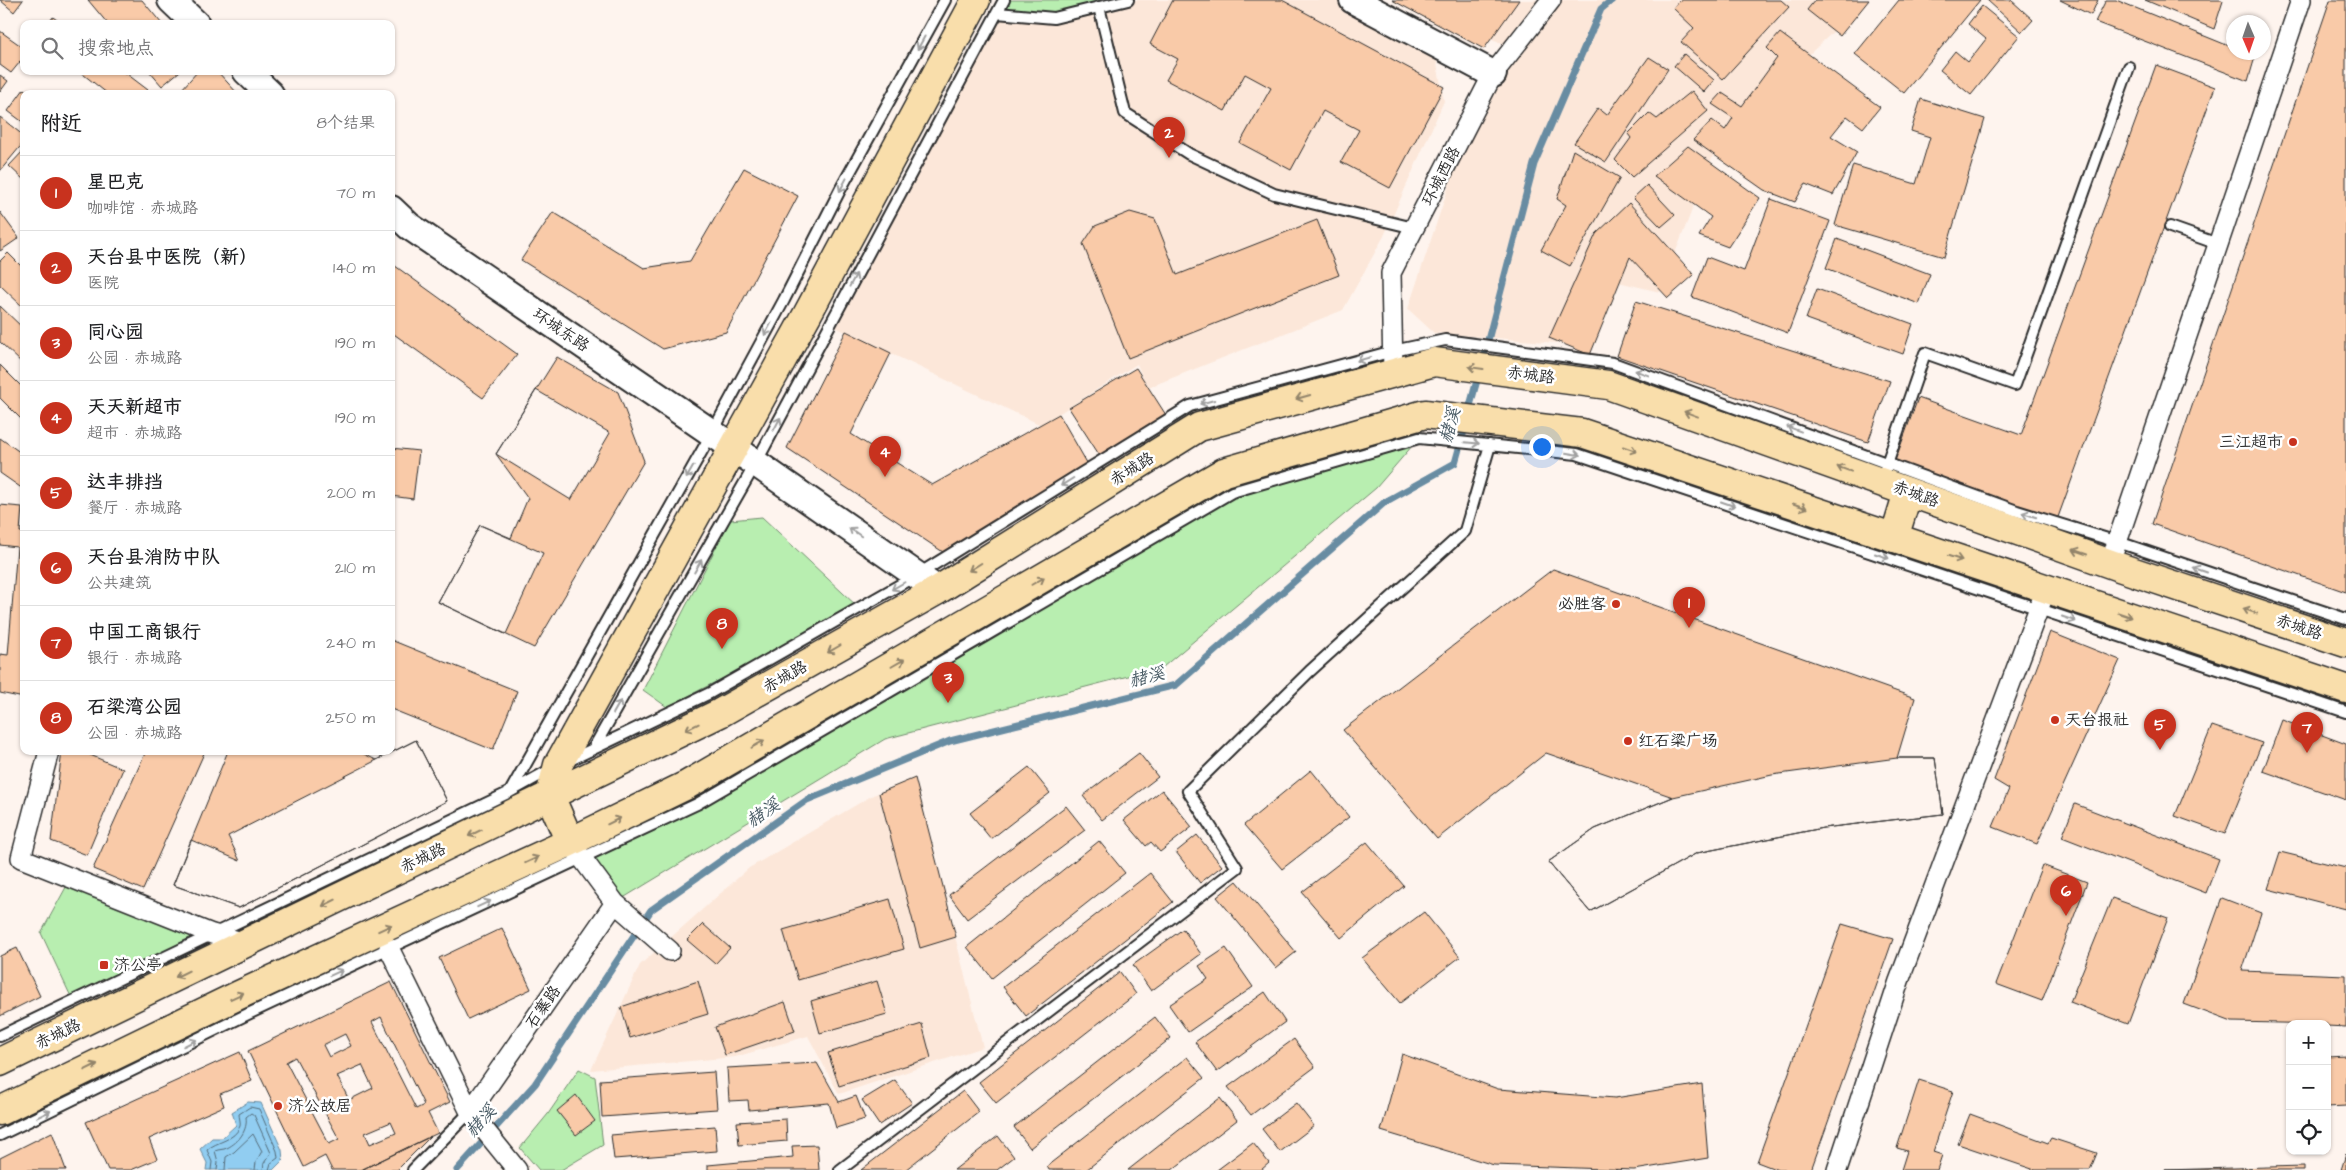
<!DOCTYPE html>
<html lang="zh">
<head>
<meta charset="utf-8">
<style>
  body { margin:0; font-family:"Architects Daughter","LXGW WenKai TC",sans-serif; background:#f2f2f2; color:#202124 }
  .controls { position:absolute; right:15px; bottom:15px; display:grid; overflow:hidden; border-radius:10px; box-shadow:0 1px 4px #0004 }
  .controls button { width:45px; height:45px; display:grid; place-items:center; padding:0; border:0; border-bottom:1px solid #e0e0e0; background:#fff; color:#202124; font:25px sans-serif }
  .compass { position:absolute; left:2226px; top:15px; width:45px; height:45px; border-radius:50%; background:#fff; box-shadow:0 1px 4px #0004; rotate:178deg }
  .you { position:absolute; left:1541px; top:446px; width:18px; height:18px; margin:-12px; border:4px solid #fff; border-radius:50%; background:#1a73e8; box-shadow:0 0 0 8px #1a73e833 }
  .badge { display:grid; place-items:center; width:32px; height:32px; border-radius:50%; background:#c8321e; color:#fff; font-size:16px; font-weight:700 }
  .pin { position:absolute; translate:-50% -41px; filter:drop-shadow(0 1px 2px #0008) }
  .pin::after { content:''; position:absolute; top:26px; width:18px; height:15px; background:inherit; clip-path:polygon(0 0,100% 0,50% 100%) }
  .list { margin:0; padding:0; list-style:none }
  h2 { display:flex; justify-content:space-between; align-items:center; height:65px; margin:0; padding:0 20px; font-size:21px }
  h2 small { font-size:16px; font-weight:400; color:#757577 }
  .list li { display:grid; grid-template-columns:32px 1fr auto; gap:15px; align-items:center; box-sizing:border-box; height:75px; padding:0 20px; border-top:1px solid #e0e0e0 }
  .list b { display:block; font-size:19px; white-space:nowrap }
  .list p { margin:0; font-size:16px; white-space:nowrap; color:#757577 }
  .list em { font-size:16px; font-style:normal; color:#757577 }
  .icon { flex:none; width:28px; height:28px; fill:none; stroke:currentColor; stroke-width:2; stroke-linecap:round; stroke-linejoin:round }
  .map { position:relative; flex:none; width:2346px; height:1170px; overflow:hidden }
  .search { position:absolute; background:#fff; box-shadow:0 1px 4px #0004; left:20px; top:20px; width:375px; height:55px; display:flex; align-items:center; gap:12px; box-sizing:border-box; padding:0 18px; border-radius:10px; color:#757577; font-size:19px }
  .panel { position:absolute; background:#fff; box-shadow:0 1px 4px #0004; left:20px; top:90px; width:375px; height:665px; border-radius:10px }
  .map>svg:first-child { display:block }
</style>
</head>
<body>
<div class="map">
<svg width="2346" height="1170" viewBox="0 0 2346 1170">
  <rect width="100%" height="100%" fill="#fef4ee"/>
  <filter id="ink" filterUnits="userSpaceOnUse"><feTurbulence type="fractalNoise" baseFrequency=".02" numOctaves="2"/><feDisplacementMap in="SourceGraphic" scale="10" xChannelSelector="R" yChannelSelector="G"/><feConvolveMatrix kernelMatrix="1 2 1 2 8 2 1 2 1" color-interpolation-filters="sRGB"/></filter>
  <g filter="url(#ink)">
    <path fill="#fce7d9" d="M1128,0H1349L1434,47L1444,101L1384,236L1343,310L1147,388L1137,364L1041,425L829,324L997,13Z
      M1489,0H1867L1720,138L1660,292L1610,280L1581,345L1434,333L1408,309L1471,119L1505,45L1471,32Z
      M915,778L983,1047L839,1094L808,1036L735,1057L591,1070L640,965L749,868L873,795Z"/>
    <path fill="#b8eeb0" stroke="#728c6e" d="M1004,0H1128L1054,18L997,13Z
      M1419,438L1376,488L1163,667L885,739L615,903L583,858L697,804L1232,492Z
      M762,517L859,608L667,707L643,690L730,520Z
      M71,878L212,934L73,1001L41,933Z
      M579,1069L595,1077L603,1145L561,1170H539L520,1148L548,1114Z"/>
    <path fill="#91cdf1" stroke="#688ca2" d="M248,1102L261,1103L282,1150L283,1160L273,1170H206L207,1163L200,1149L212,1138H222L236,1125L232,1112Z"/>
    <g fill="none" stroke-linecap="round" stroke-linejoin="round">
      <path stroke="#546c7a" stroke-width="1" d="M211,1170L212,1162L207,1150C216,1141 235,1141 240,1126C241,1123 239,1117 239,1114L250,1107L259,1109L277,1151L278,1158L271,1163L269,1170
        M217,1170L218,1162L215,1151C219,1149 223,1150 227,1148C239,1142 248,1130 246,1117L251,1113L254,1115L271,1153L264,1163L263,1170
        M225,1170L226,1157L234,1152L253,1134L262,1151L256,1162L255,1170"/>
      <path stroke="#688ca2" stroke-width="7" d="M1482,363L1534,164L1601,9L1612,0
        M1468,413L1479,373
        M457,1170L535,1084L651,910L807,800L950,741L1176,685L1385,502L1455,463L1466,424"/>
    </g>
    <path fill="#f9caa8" stroke="#2b2b2b" fill-rule="evenodd" d="M0,0H23L14,12Z
      M88,0H142L162,24H108Z
      M1173,0H1282L1444,87L1390,188L1341,162L1359,130L1323,111L1291,170L1240,143L1271,88L1245,74L1225,111L1166,80L1178,59L1150,44Z
      M1392,0H1519L1484,49Z
      M1680,0H1781L1789,7L1723,79L1681,42L1694,28L1673,8Z
      M1815,0H1869L1840,36L1807,10Z
      M1899,0H1980L1904,93L1855,54Z
      M1987,0H2011L2033,20L2022,32Z
      M2060,0H2098L2091,15Z
      M2106,0H2116L2234,48V52H2244L2255,57L2248,81L2095,22Z
      M2145,0H2222L2223,1L2214,29Z
      M2330,0H2346V592L2152,524Z
      M1982,6L2019,36L1971,95L1940,70L1955,51L1968,62L1986,39L1968,24Z
      M53,17L62,24H48Z
      M0,31L24,48V57L11,73L0,65Z
      M1780,33L1880,107L1863,128L1847,116L1831,136L1857,152L1833,195L1805,184L1795,202L1764,190L1693,140L1712,120L1725,130L1733,118L1712,104L1722,93L1742,106L1777,58L1767,48Z
      M1684,54L1714,80L1704,92L1674,66Z
      M1649,57L1668,69L1606,162L1574,143L1598,108L1607,115Z
      M2156,65L2215,87L2057,520L1895,461L1918,398L2021,435Z
      M79,71H123L148,90L145,94H108Z
      M149,71H180L162,86Z
      M198,71H217L238,94H186L181,90Z
      M0,75L8,81L0,92Z
      M24,89L30,94H24V123L8,111Z
      M1692,91L1708,111L1632,177L1615,160L1631,138L1628,134L1649,113L1657,119Z
      M1921,99L1985,119L1944,257L1835,225L1853,165L1916,184L1930,137L1911,131Z
      M0,117L24,136V142L0,171Z
      M1688,146L1760,198L1728,247L1699,236L1711,217L1654,176Z
      M24,150V180L9,166Z
      M1573,150L1620,178L1570,266L1541,250L1566,205L1557,199Z
      M744,168L798,196L726,332L663,349L521,260L553,212L644,268L690,261Z
      M1647,185L1675,215L1661,227L1633,198Z
      M1771,199L1830,221L1788,333L1692,297L1707,257L1744,271Z
      M1629,203L1694,275L1668,298L1630,257L1590,355L1549,338L1596,234Z
      M0,212L19,238L0,251Z
      M1130,212L1155,219L1177,275L1317,220L1339,275L1128,358L1083,244L1095,226Z
      M1837,239L1930,274L1919,304L1826,268Z
      M8,253L24,269V308L0,285V261Z
      M391,263L517,354L483,398L391,332Z
      M1817,289L1913,324L1903,354L1806,319Z
      M1636,301L1890,381L1868,442L1617,356Z
      M0,306L24,329V365L0,342Z
      M846,331L891,353L851,434L932,485L1059,414L1090,468L946,554L787,448Z
      M557,357L618,392L644,461L534,648L438,602L480,525L511,538L528,498L496,454Z
      M0,365L24,389V415L21,419L0,398Z
      M1136,368L1166,415L1100,456L1069,408Z
      M536,390L610,433L571,500L496,454Z
      M0,438L24,455L23,489L0,473Z
      M391,448L419,451L413,499L391,496Z
      M0,505L22,507L20,532H24V698L0,693V654L8,655L17,547L0,545Z
      M480,525L543,553L506,634L438,602Z
      M1553,569L1915,698L1897,758H1935L1943,814L1823,828L1697,853L1590,912L1548,862L1595,829L1673,797L1546,753L1437,839L1343,730Z
      M2050,632L2120,660L2037,844L1993,827L2009,789L1994,780Z
      M391,640L517,691L493,750L391,709Z
      M2282,720L2346,744V800L2263,771Z
      M2212,726L2262,743L2225,834L2175,816Z
      M416,740L447,801L239,908L173,885L191,840L240,861L228,836Z
      M416,740L447,801L239,908L173,885L228,751H358L376,760Z
      M62,751H81L123,769L87,855L51,841Z
      M146,751H205L143,890L93,869Z
      M1139,753L1158,777L1102,820L1083,796Z
      M1897,758H1935L1943,814L1823,828L1697,853L1590,912L1548,862L1595,829L1673,797L1772,775Z
      M1029,767L1050,793L991,839L970,813Z
      M1311,770L1349,817L1282,869L1244,825Z
      M915,778L956,937L920,948L879,793Z
      M1162,790L1192,827L1160,852L1151,842L1146,846L1124,820Z
      M2075,804L2219,859L2206,893L2062,837Z
      M1066,806L1085,830L967,919L949,895Z
      M1197,835L1222,866L1200,883L1176,852Z
      M1099,841L1125,873L992,978L967,947Z
      M1367,842L1404,886L1341,938L1302,892Z
      M2280,852L2346,868V909L2268,889Z
      M2042,865L2087,882L2042,1001L1996,984Z
      M1150,873L1173,902L1026,1016L1003,987Z
      M1237,881L1296,952L1276,968L1217,897Z
      M2112,898L2168,918L2128,1024L2070,1002Z
      M2222,898L2261,913L2242,971L2346,975V1027L2327,1026V1024L2232,1022L2184,1004Z
      M890,899L904,949L798,980L783,930Z
      M1424,912L1460,957L1400,1003L1362,958Z
      M703,924L730,948L715,964L687,940Z
      M1842,924L1893,939L1811,1170H1778L1757,1162Z
      M502,928L531,989L468,1019L439,958Z
      M1183,929L1201,954L1151,991L1133,965Z
      M17,948L40,996L0,1016V956Z
      M1226,948L1253,987L1188,1032L1169,1005L1208,979L1199,966Z
      M1120,972L1136,994L996,1103L979,1082Z
      M698,981L708,1014L630,1038L621,1007Z
      M877,981L887,1014L820,1033L811,1001Z
      M391,982L450,1102L428,1113L438,1133L361,1170H332L325,1156L304,1167L248,1051ZM381,1017L424,1105L416,1109L372,1022ZM345,1034L351,1046L329,1057L323,1045ZM295,1057L339,1139L329,1144L286,1062ZM362,1065L373,1088L349,1100L337,1076ZM391,1122L396,1133L370,1144L365,1133Z
      M1265,992L1285,1022L1217,1072L1195,1042Z
      M785,1002L795,1031L725,1055L715,1027Z
      M1155,1017L1171,1038L1030,1148L1014,1127Z
      M922,1024L931,1058L839,1086L828,1053Z
      M1294,1039L1315,1067L1251,1115L1228,1087Z
      M240,1052L252,1081L220,1094L224,1106L149,1139L157,1159L131,1170H108L86,1122Z
      M1402,1054L1498,1089L1615,1098L1702,1084L1708,1158L1634,1170L1494,1165L1381,1131Z
      M2346,1056V1106L2327,1107V1057Z
      M1187,1057L1204,1078L1086,1170H1049L1047,1166Z
      M817,1063L839,1102L856,1096L865,1119L836,1128L829,1103L749,1110L748,1100L729,1101L727,1068Z
      M714,1072L717,1109L602,1117L600,1080Z
      M895,1080L912,1103L879,1125L862,1100Z
      M1919,1080L1953,1091L1933,1152L1942,1155L1937,1170H1901L1907,1151L1897,1148Z
      M963,1091L979,1112L905,1170H861Z
      M576,1095L595,1121L576,1135L557,1111Z
      M1220,1098L1237,1120L1172,1170H1128Z
      M1296,1103L1314,1126L1280,1152L1262,1129Z
      M1970,1114L2048,1143L2051,1138L2097,1153L2090,1170H2035L1958,1144Z
      M786,1119L787,1141L739,1145L737,1122Z
      M715,1126L717,1151L614,1159L611,1135Z
      M52,1132L66,1170H0V1158Z
      M431,1136L397,1170H362L363,1169Z
      M998,1136L1014,1157L997,1170H954Z
      M1253,1143L1269,1163L1261,1170H1217Z
      M817,1145L819,1170H708V1165L793,1157L792,1146Z
      M2346,1154V1170H2341Z
      M2304,1166V1170H2164Z"/>
    <g fill="none" stroke-linecap="round" stroke-linejoin="round">
      <defs>
        <path id="lane" d="M1099,7L1125,113L1189,154L1274,194L1414,228
          M997,13L1054,18L1128,0
          M2170,227L2218,244
          M1885,469L1925,353L2015,385L2129,67
          M593,749L756,463L1004,0
          M568,761L710,693L917,575L1190,406L1393,351L1445,340L1613,363L2017,511L2127,545L2346,619
          M510,792L712,433L784,300L840,190L945,0
          M0,1036L510,792L553,768
          M0,1135L248,1014L697,804L1232,492L1419,438L1577,454L2346,712
          M413,1170L470,1112
          M840,1170L1237,868L1188,791L1310,671L1465,531L1490,445"/>
        <path id="street" d="M1393,372L1391,273L1493,74L1551,0
          M2110,563L2301,0
          M49,751L21,858L212,934L246,943
          M615,903L670,951
          M389,948L470,1112L517,1170
          M470,1112L615,903L570,842
          M1837,1170L1899,981L2046,589"/>
        <path id="secondary" d="M171,0L196,24
          M1353,0L1493,74
          M246,71L270,94
          M391,209L409,226L734,448L938,590"/>
        <path id="primary" d="M1894,538L1908,492
          M570,842L550,796L558,765L808,313L976,0
          M0,1062L720,713L938,590L1199,427L1434,362L1608,385L2119,567L2346,643
          M0,1111L239,995L570,842L687,785L1224,472L1425,414L1582,433L2346,689"/>
      </defs>
      <use href="#lane" stroke="#2b2b2b" stroke-width="14"/>
      <use href="#street" stroke="#2b2b2b" stroke-width="22"/>
      <use href="#secondary" stroke="#2b2b2b" stroke-width="30"/>
      <use href="#primary" stroke="#2b2b2b" stroke-width="31"/>
      <use href="#lane" stroke="#fff" stroke-width="10"/>
      <use href="#street" stroke="#fff" stroke-width="19"/>
      <use href="#secondary" stroke="#fff" stroke-width="26"/>
      <use href="#primary" stroke="#f9deab" stroke-width="28"/>
    </g>
    <defs><path id="oneway-shaft" d="M-6 0H5M1.5-3L5.5 0L1.5 3" fill="none" stroke-width="1.6" stroke-linecap="round" stroke-linejoin="round" transform="scale(1.25)"/></defs>
    <g stroke="#a0a0a0">
      <use href="#oneway-shaft" transform="translate(921 43) rotate(119)"/>
      <use href="#oneway-shaft" transform="translate(843 185) rotate(118)"/>
      <use href="#oneway-shaft" transform="translate(853 280) rotate(-62)"/>
      <use href="#oneway-shaft" transform="translate(768 329) rotate(118)"/>
      <use href="#oneway-shaft" transform="translate(1364 359) rotate(165)"/>
      <use href="#oneway-shaft" transform="translate(1642 373) rotate(-160)"/>
      <use href="#oneway-shaft" transform="translate(1207 402) rotate(165)"/>
      <use href="#oneway-shaft" transform="translate(777 424) rotate(-62)"/>
      <use href="#oneway-shaft" transform="translate(1794 429) rotate(-160)"/>
      <use href="#oneway-shaft" transform="translate(1472 443) rotate(5)"/>
      <use href="#oneway-shaft" transform="translate(1573 454) rotate(10)"/>
      <use href="#oneway-shaft" transform="translate(690 472) rotate(120)"/>
      <use href="#oneway-shaft" transform="translate(1067 482) rotate(148)"/>
      <use href="#oneway-shaft" transform="translate(1728 504) rotate(19)"/>
      <use href="#oneway-shaft" transform="translate(2029 515) rotate(-163)"/>
      <use href="#oneway-shaft" transform="translate(855 532) rotate(-145)"/>
      <use href="#oneway-shaft" transform="translate(1882 556) rotate(19)"/>
      <use href="#oneway-shaft" transform="translate(698 566) rotate(-60)"/>
      <use href="#oneway-shaft" transform="translate(2200 570) rotate(-161)"/>
      <use href="#oneway-shaft" transform="translate(898 586) rotate(150)"/>
      <use href="#oneway-shaft" transform="translate(2069 619) rotate(19)"/>
      <use href="#oneway-shaft" transform="translate(617 707) rotate(-60)"/>
      <use href="#oneway-shaft" transform="translate(484 904) rotate(-25)"/>
      <use href="#oneway-shaft" transform="translate(336 973) rotate(-25)"/>
      <use href="#oneway-shaft" transform="translate(190 1043) rotate(-26)"/>
      <use href="#oneway-shaft" transform="translate(44 1114) rotate(-26)"/>
    </g>
    <g stroke="#92846b">
      <use href="#oneway-shaft" transform="translate(1476 368) rotate(-172)"/>
      <use href="#oneway-shaft" transform="translate(1303 397) rotate(164)"/>
      <use href="#oneway-shaft" transform="translate(1691 414) rotate(-160)"/>
      <use href="#oneway-shaft" transform="translate(1630 449) rotate(19)"/>
      <use href="#oneway-shaft" transform="translate(1844 469) rotate(-160)"/>
      <use href="#oneway-shaft" transform="translate(1800 506) rotate(19)"/>
      <use href="#oneway-shaft" transform="translate(2080 552) rotate(-161)"/>
      <use href="#oneway-shaft" transform="translate(1955 558) rotate(18)"/>
      <use href="#oneway-shaft" transform="translate(975 567) rotate(148)"/>
      <use href="#oneway-shaft" transform="translate(1038 581) rotate(-30)"/>
      <use href="#oneway-shaft" transform="translate(2250 611) rotate(-161)"/>
      <use href="#oneway-shaft" transform="translate(2125 615) rotate(19)"/>
      <use href="#oneway-shaft" transform="translate(834 649) rotate(150)"/>
      <use href="#oneway-shaft" transform="translate(898 663) rotate(-30)"/>
      <use href="#oneway-shaft" transform="translate(692 727) rotate(154)"/>
      <use href="#oneway-shaft" transform="translate(758 744) rotate(-30)"/>
      <use href="#oneway-shaft" transform="translate(614 821) rotate(-26)"/>
      <use href="#oneway-shaft" transform="translate(475 833) rotate(154)"/>
      <use href="#oneway-shaft" transform="translate(532 860) rotate(-25)"/>
      <use href="#oneway-shaft" transform="translate(329 903) rotate(154)"/>
      <use href="#oneway-shaft" transform="translate(385 928) rotate(-25)"/>
      <use href="#oneway-shaft" transform="translate(182 974) rotate(154)"/>
      <use href="#oneway-shaft" transform="translate(237 996) rotate(-25)"/>
      <use href="#oneway-shaft" transform="translate(91 1067) rotate(-26)"/>
    </g>
  </g>
  <g fill="#c8321e" stroke="#fff" stroke-width="2">
    <circle cx="2293" cy="442" r="5"/>
    <circle cx="1616" cy="604" r="5"/>
    <circle cx="2055" cy="720" r="5"/>
    <circle cx="1628" cy="741" r="5"/>
    <rect x="99" y="960" width="10" height="10" rx="2.5"/>
    <circle cx="278" cy="1106" r="5"/>
  </g>
  <g text-anchor="middle" dominant-baseline="central" stroke-width="5" stroke-linejoin="round" paint-order="stroke">
    <g font-size="16" fill="#2b2b2b" stroke="#fff">
      <text transform="translate(1441 176) rotate(-63)">环城西路</text>
      <text transform="translate(561 330) rotate(34)">环城东路</text>
      <text transform="translate(1531 375) rotate(7)">赤城路</text>
      <text transform="translate(1132 469) rotate(-32)">赤城路</text>
      <text transform="translate(1916 494) rotate(20)">赤城路</text>
      <text transform="translate(2299 627) rotate(19)">赤城路</text>
      <text transform="translate(785 677) rotate(-30)">赤城路</text>
      <text transform="translate(423 858) rotate(-26)">赤城路</text>
      <text transform="translate(543 1007) rotate(-55)">石寨路</text>
      <text transform="translate(58 1034) rotate(-26)">赤城路</text>
    </g>
    <g font-size="16" fill="#2b2b2b" stroke="#fff" text-anchor="start">
      <text x="2283" y="442" text-anchor="end">三江超市</text>
      <text x="1606" y="604" text-anchor="end">必胜客</text>
      <text x="2065" y="720">天台报社</text>
      <text x="1638" y="741">红石梁广场</text>
      <text x="114" y="965">济公亭</text>
      <text x="288" y="1106">济公故居</text>
    </g>
    <g font-size="18" font-style="italic" fill="#4a5c66" stroke="#fff">
      <text transform="translate(1450 425) rotate(-75)">赭溪</text>
      <text transform="translate(1147 677) rotate(-14)">赭溪</text>
      <text transform="translate(763 813) rotate(-35)">赭溪</text>
      <text transform="translate(481 1121) rotate(-48)">赭溪</text>
    </g>
  </g>
</svg>
<div class="controls">
<button>+</button>
<button>−</button>
<button><svg class="icon" aria-label="locate" viewBox="0 0 24 24"><circle cx="12" cy="12" r="6"/><path d="M12 2v4M12 18v4M2 12h4M18 12h4"/></svg></button>
</div>
<svg class="compass" viewBox="-18 -18 36 36"><path d="M0-13l5 13h-10z" fill="#e53935"/><path d="M0 13l5-13h-10z" fill="#757577"/></svg>
<div class="you"></div>
<div class="pin badge" style="left:1689px;top:628px">1</div>
<div class="pin badge" style="left:1169px;top:158px">2</div>
<div class="pin badge" style="left:948px;top:703px">3</div>
<div class="pin badge" style="left:885px;top:477px">4</div>
<div class="pin badge" style="left:2160px;top:750px">5</div>
<div class="pin badge" style="left:2066px;top:916px">6</div>
<div class="pin badge" style="left:2307px;top:753px">7</div>
<div class="pin badge" style="left:722px;top:649px">8</div>
<div class="search"><svg class="icon" aria-label="search" viewBox="0 0 24 24"><circle cx="10" cy="10" r="6"/><path d="M15 15l6 6"/></svg>搜索地点</div>
<section class="panel">
<h2>附近<small>8个结果</small></h2>
<ul class="list">
<li><span class="badge">1</span><div><b>星巴克</b><p>咖啡馆 · 赤城路</p></div><em>70 m</em></li>
<li><span class="badge">2</span><div><b>天台县中医院（新）</b><p>医院</p></div><em>140 m</em></li>
<li><span class="badge">3</span><div><b>同心园</b><p>公园 · 赤城路</p></div><em>190 m</em></li>
<li><span class="badge">4</span><div><b>天天新超市</b><p>超市 · 赤城路</p></div><em>190 m</em></li>
<li><span class="badge">5</span><div><b>达丰排挡</b><p>餐厅 · 赤城路</p></div><em>200 m</em></li>
<li><span class="badge">6</span><div><b>天台县消防中队</b><p>公共建筑</p></div><em>210 m</em></li>
<li><span class="badge">7</span><div><b>中国工商银行</b><p>银行 · 赤城路</p></div><em>240 m</em></li>
<li><span class="badge">8</span><div><b>石梁湾公园</b><p>公园 · 赤城路</p></div><em>250 m</em></li>
</ul>
</section>
</div>
</body>
</html>
